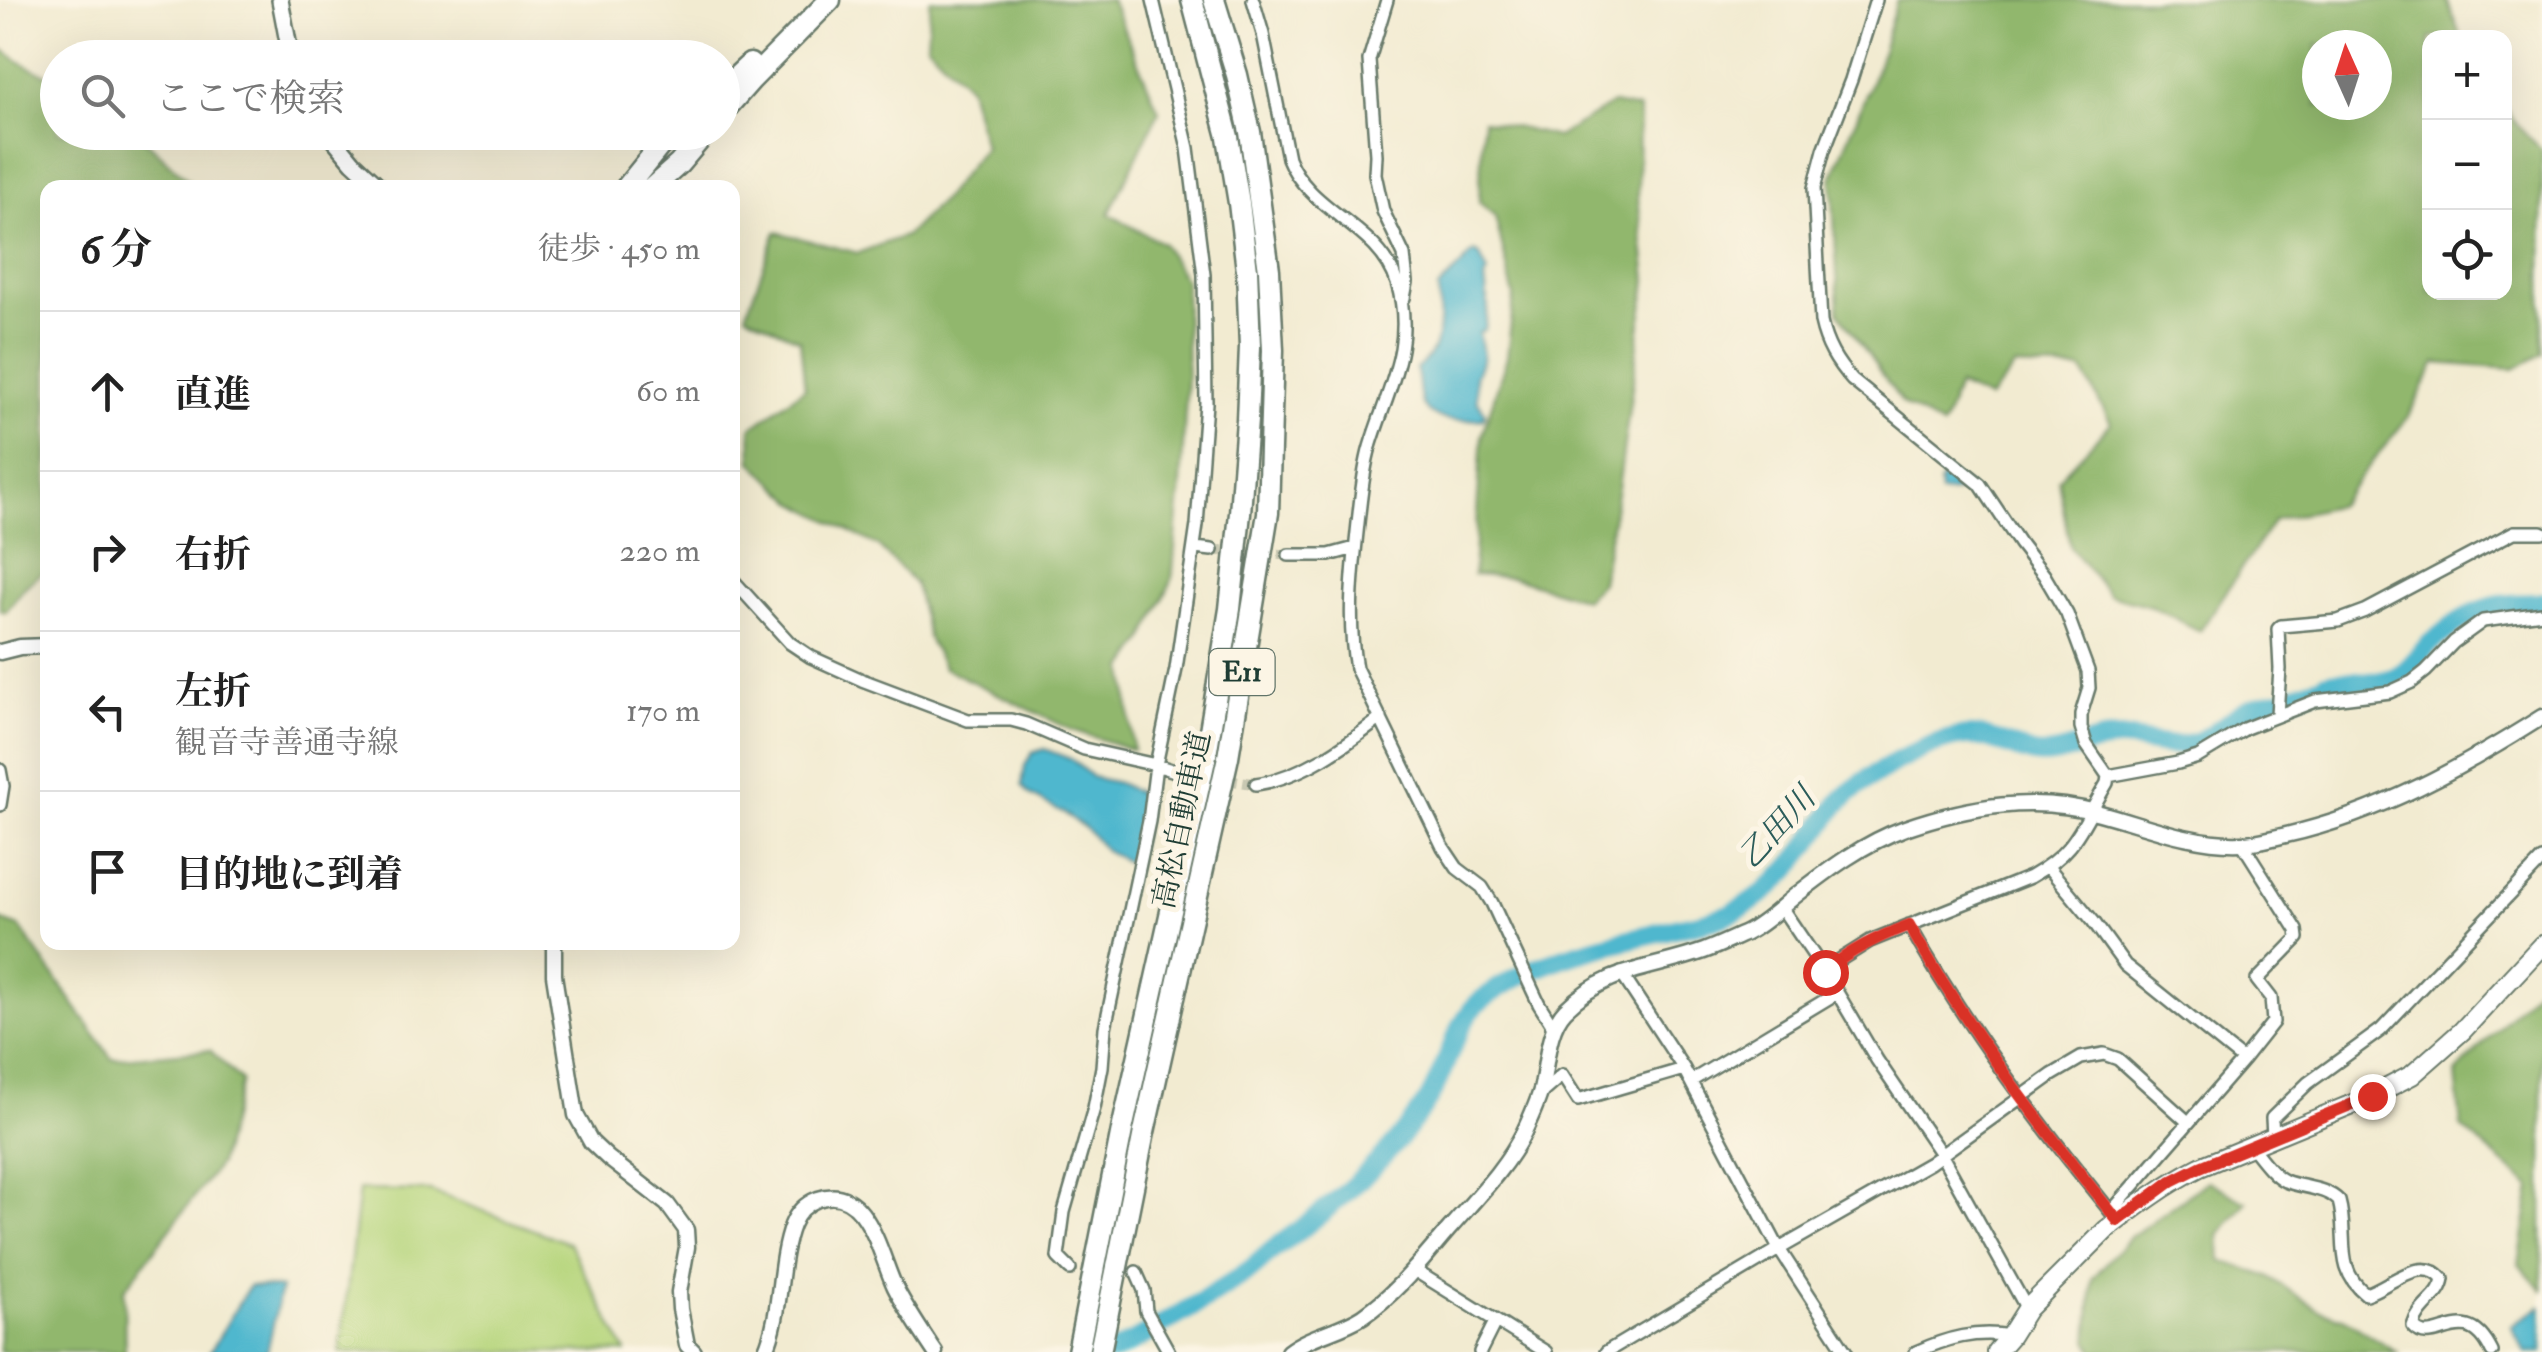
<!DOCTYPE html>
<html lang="ja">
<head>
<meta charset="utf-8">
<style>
  body { margin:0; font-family:"IM FELL Double Pica","Noto Serif JP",serif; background:#f6f6f6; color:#222 }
  .controls { position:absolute; right:30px; top:30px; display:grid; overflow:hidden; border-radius:20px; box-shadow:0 10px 40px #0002 }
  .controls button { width:90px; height:90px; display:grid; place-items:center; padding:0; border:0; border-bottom:2px solid #e0e0e0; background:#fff; color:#222; font:50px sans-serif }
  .compass { position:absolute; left:2302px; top:30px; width:90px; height:90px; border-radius:50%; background:#fff; box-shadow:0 10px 40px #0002; rotate:357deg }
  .stop { position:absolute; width:30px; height:30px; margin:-22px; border:8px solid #d93025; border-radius:50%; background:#fff }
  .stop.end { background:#d93025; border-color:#fff; box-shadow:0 2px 10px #0008 }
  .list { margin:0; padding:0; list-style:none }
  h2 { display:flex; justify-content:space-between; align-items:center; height:130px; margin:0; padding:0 40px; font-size:42px }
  h2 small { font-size:32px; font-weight:400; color:#767676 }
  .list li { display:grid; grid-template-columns:65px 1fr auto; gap:30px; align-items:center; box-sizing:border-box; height:160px; padding:0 40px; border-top:2px solid #e0e0e0 }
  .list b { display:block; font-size:38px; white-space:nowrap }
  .list p { margin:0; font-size:32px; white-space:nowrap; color:#767676 }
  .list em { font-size:32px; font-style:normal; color:#767676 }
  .icon { flex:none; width:55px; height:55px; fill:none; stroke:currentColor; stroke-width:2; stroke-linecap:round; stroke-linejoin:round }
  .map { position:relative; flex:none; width:2542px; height:1352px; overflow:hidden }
  .search { position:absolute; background:#fff; box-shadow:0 10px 40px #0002; left:40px; top:40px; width:700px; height:110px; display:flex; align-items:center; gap:25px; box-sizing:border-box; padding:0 35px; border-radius:55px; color:#767676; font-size:38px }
  .panel { position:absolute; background:#fff; box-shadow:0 10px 40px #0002; left:40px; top:180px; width:700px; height:770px; border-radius:20px }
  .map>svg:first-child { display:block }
</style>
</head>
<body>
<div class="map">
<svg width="2542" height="1352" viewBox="0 0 2542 1352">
  <rect width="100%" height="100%" fill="#fcf5e5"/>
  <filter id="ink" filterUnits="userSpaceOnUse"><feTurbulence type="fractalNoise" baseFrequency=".01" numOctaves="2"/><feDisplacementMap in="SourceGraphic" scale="20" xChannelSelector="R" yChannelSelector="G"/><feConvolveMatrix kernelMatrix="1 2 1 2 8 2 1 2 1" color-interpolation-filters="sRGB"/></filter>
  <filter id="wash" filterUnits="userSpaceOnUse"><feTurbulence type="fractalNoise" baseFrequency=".0048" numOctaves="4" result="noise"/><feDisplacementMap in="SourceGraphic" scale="40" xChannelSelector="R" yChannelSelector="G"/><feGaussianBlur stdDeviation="2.25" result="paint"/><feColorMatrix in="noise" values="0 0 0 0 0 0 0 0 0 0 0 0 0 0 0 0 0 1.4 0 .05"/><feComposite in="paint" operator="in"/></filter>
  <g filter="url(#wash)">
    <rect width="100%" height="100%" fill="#f2ebd1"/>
    <path fill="#b7d67e" stroke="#6b8a59" stroke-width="2.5" d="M359,1190L430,1191L569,1243L626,1352H340Z"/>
    <path fill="#91b76d" stroke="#587a50" stroke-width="2.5" fill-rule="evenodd" d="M930,0H1111L1159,111L1109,214L1163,244L1185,281L1187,376L1181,483L1172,580L1144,640L1125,668L1133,750L1072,730L944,668L928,638L915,584L878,546L796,503L752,462L751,428L805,388L800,340L746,314L776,232L858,253L907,235L944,198L984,147L969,87L927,44Z
      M1897,0H2447L2461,37L2430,38V292H2504L2505,106L2515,122L2542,151V354L2514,369L2436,363L2407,418L2338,505L2274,520L2200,631L2151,606L2109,595L2070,547L2058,479L2111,423L2082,370L2015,367L1989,399L1958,386L1942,427L1902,403L1839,312L1832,179L1878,65ZM2377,45V105H2317V45Z
      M0,48L20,62L57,80L58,132L138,133L195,187L48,188L47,569L25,587L6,611H0Z
      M1613,104L1639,109L1638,198L1647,280L1618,488L1601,582L1585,599L1511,577L1473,575L1482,435L1507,357L1514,297L1495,216L1479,202L1483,120L1557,137Z
      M0,920L20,927L112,1059L210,1050L241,1081L219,1164L124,1290L125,1352H0Z
      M2542,982V1290L2519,1264L2531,1187L2461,1127L2456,1073Z
      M2208,1181L2246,1202L2219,1235L2221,1260L2269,1277L2319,1310L2345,1319L2397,1352H2095L2088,1341L2093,1278L2128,1239Z"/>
    <path fill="#50b7ce" stroke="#387a81" stroke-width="2.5" d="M1474,252L1479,254L1488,273L1485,278L1488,307L1485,329L1479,333C1483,353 1486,359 1475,376L1477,400L1485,413L1483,419C1463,420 1432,425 1422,403C1418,392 1420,380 1416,369C1442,349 1441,319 1438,289Z
      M1945,472L1969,487L1968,491L1940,493L1939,484Z
      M1044,749L1071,759L1092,777L1118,783L1144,795C1143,818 1145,845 1129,863L1105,850L1085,828L1064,813L1030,795L1022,785L1025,765L1032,753Z
      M249,1286L281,1288L267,1352H210Z
      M2541,1306L2542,1352H2525L2511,1326Z"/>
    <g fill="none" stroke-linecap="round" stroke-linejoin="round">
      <path stroke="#50b7ce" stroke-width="20" d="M1111,1352C1132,1344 1152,1331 1172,1319C1199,1303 1227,1287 1252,1268C1261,1261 1269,1252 1278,1246C1333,1207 1388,1160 1426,1103C1447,1072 1455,1019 1483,999C1538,958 1602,946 1667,930C1691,924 1719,921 1741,908C1783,885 1807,846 1834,809C1856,780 1924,743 1960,737C1987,732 2008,748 2034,754C2059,759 2092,739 2119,739C2145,739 2168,751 2195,742C2214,736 2228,720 2246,710C2259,704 2273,703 2287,698C2301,694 2314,688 2327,683C2350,676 2373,688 2395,677C2411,670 2419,653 2432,642C2454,624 2478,606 2508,604C2519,603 2530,604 2542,602"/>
    </g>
  </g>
  <g filter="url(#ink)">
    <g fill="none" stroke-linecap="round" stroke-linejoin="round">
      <path stroke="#c8c8b2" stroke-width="11" stroke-dasharray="11 5.5" stroke-linecap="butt" d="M1212,550L1289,555
        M1178,772L1256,784"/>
      <defs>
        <path id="minor" d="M1253,0L1263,34L1288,158C1309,212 1380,227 1397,283C1416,345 1387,390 1370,447C1363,471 1361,497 1358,523C1353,570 1347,621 1356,668L1443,847L1457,868L1482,887L1492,903L1539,1004L1554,1028
          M1387,0L1369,60L1376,155L1375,174L1383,211L1404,255L1407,282L1404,298
          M1876,0L1851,80L1824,150L1814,188L1821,322C1826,345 1836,362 1852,380L1980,484L2020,544L2044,575L2067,614L2088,671L2089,688L2081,714V727L2086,744L2108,776
          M1195,548L1212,550
          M1289,555H1329L1355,548
          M732,579L790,643L811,657L862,680L968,720H1011L1026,724L1084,749L1156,765L1178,772
          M2277,714L2280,669L2278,629L2281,626L2338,621L2365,611L2514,532H2542
          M0,770L3,786L0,805
          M2108,776L2178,763L2198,757L2246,728L2315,701L2390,692L2412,682L2426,671L2454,642L2483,621L2542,613
          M1256,784C1302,777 1345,746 1381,718
          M2048,867L2093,921L2125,965L2243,1060
          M1781,907L1825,972L1877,1060L1941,1154L2027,1309
          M1909,925C1967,1029 2040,1125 2115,1217
          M1825,972L1838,961L1870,941L2030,877C2077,851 2081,827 2107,783L2108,776
          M1621,973L1684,1069L1779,1249L1846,1352
          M1691,1081L1837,993
          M1540,1094L1562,1075L1578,1100L1684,1069
          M2273,1136L2272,1118L2308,1083L2381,1030L2542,860
          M2250,1145C2260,1157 2271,1174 2285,1181C2302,1188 2326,1187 2339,1201C2349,1236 2333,1269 2366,1294C2391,1286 2421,1254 2443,1279C2441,1298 2420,1303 2413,1326C2434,1352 2465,1296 2492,1352
          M2111,1212L2243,1060L2273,1022L2271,998L2257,980L2298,938L2297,930L2242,843
          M1070,1269L1058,1257L1064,1212L1094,1108L1102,1067L1105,1028L1149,821L1156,765L1176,669L1197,525L1206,403L1204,275L1188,148L1153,0
          M1414,1270L1546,1352
          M1136,1272L1144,1290L1146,1311L1169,1352
          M1480,1352L1495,1322
          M1606,1352L1779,1249L1930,1163L2052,1075L2081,1058L2104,1054L2118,1059L2188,1122
          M1916,1352C1947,1338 1976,1330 2010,1336"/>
        <path id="tertiary" d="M0,652L20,647L48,646
          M554,942V975L576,1115L591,1142L608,1158L667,1204L686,1230L687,1247L679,1292L680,1309L687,1345L694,1352
          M765,1352C783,1312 777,1265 792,1225C797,1212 805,1204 818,1199C867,1182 880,1256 895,1287C906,1309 921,1331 935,1352
          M1288,1352C1310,1335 1340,1331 1363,1316C1397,1293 1423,1259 1449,1229C1475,1199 1506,1168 1524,1132C1530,1119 1537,1104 1541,1090C1547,1065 1547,1029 1565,1010C1608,967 1651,970 1704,951C1718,946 1732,939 1746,933C1764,924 1779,909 1795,896C1828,870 1864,843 1905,828C1969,806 2034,795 2100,813C2145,825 2193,845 2241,843C2257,843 2272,838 2286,835C2379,814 2463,767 2542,717"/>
        <path id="secondary" d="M280,0L291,58
          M328,132L353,162L381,188"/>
        <path id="primary" d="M1996,1352L2010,1336L2027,1309L2106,1230C2136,1207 2166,1184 2200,1167L2372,1096L2412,1075L2462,1031L2542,945"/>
        <path id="motorway" d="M722,90L750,64
          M722,113L751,80L830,0
          M626,188L659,147L675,132
          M652,188L679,164L706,132
          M1078,1352L1122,1130L1206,755L1230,609L1240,513L1247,420L1250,347L1247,270L1239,203L1228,137L1192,0
          M1100,1352L1144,1132L1228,757L1268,513L1273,350L1269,270L1250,132L1237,75L1214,0"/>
      </defs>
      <use href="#minor" stroke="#697a6b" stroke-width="16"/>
      <use href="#tertiary" stroke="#697a6b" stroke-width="19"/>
      <use href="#secondary" stroke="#697a6b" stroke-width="20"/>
      <use href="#primary" stroke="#697a6b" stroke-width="22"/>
      <use href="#motorway" stroke="#697a6b" stroke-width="25"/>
      <use href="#minor" stroke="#fff" stroke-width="11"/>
      <use href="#tertiary" stroke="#fff" stroke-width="14"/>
      <use href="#secondary" stroke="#fff" stroke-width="15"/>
      <use href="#primary" stroke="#fff" stroke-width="18"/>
      <use href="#motorway" stroke="#fff" stroke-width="20"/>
    </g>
  </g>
  <g fill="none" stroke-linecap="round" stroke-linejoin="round" filter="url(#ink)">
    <path stroke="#d93025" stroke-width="12" d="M1825,972C1850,950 1878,937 1909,925C1968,1031 2042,1127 2118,1221L2172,1181L2200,1167L2372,1096"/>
  </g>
  <g text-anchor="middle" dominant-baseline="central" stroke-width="10" stroke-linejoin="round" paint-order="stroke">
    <rect fill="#fcf5e5" stroke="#617469" stroke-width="2.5" x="1209.5" y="649" width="65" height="46" rx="8"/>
    <g font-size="28" font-weight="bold" fill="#1f3d34">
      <text x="1242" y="672">E11</text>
    </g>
    <g font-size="30" fill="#1f3d34" stroke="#fcf5e5">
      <text transform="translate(1182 820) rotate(-78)">高松自動車道</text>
    </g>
    <g font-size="32" font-style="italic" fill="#2b5c5a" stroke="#fcf5e5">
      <text transform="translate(1777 828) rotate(-48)">乙田川</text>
    </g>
  </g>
</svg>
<div class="controls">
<button>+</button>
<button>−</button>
<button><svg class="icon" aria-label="locate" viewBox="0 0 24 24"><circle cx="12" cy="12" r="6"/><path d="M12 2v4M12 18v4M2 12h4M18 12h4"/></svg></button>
</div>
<svg class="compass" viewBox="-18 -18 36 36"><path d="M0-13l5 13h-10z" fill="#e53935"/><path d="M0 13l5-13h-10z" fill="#767676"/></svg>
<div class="stop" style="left:1825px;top:972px"></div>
<div class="stop end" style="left:2372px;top:1096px"></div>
<div class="search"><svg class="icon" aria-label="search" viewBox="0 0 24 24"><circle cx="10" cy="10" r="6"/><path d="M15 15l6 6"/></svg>ここで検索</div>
<section class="panel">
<h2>6 分<small>徒歩 · 450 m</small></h2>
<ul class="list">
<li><svg class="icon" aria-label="ahead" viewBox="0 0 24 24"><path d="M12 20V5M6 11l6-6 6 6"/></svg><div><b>直進</b></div><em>60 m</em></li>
<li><svg class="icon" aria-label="right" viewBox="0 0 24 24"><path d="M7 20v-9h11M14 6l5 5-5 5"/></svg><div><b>右折</b></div><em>220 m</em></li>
<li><svg class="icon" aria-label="left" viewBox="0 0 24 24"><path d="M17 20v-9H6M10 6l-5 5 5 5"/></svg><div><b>左折</b><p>観音寺善通寺線</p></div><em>170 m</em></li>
<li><svg class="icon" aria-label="arrive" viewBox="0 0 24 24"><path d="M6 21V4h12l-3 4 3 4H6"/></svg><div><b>目的地に到着</b></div></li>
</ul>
</section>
</div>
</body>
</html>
